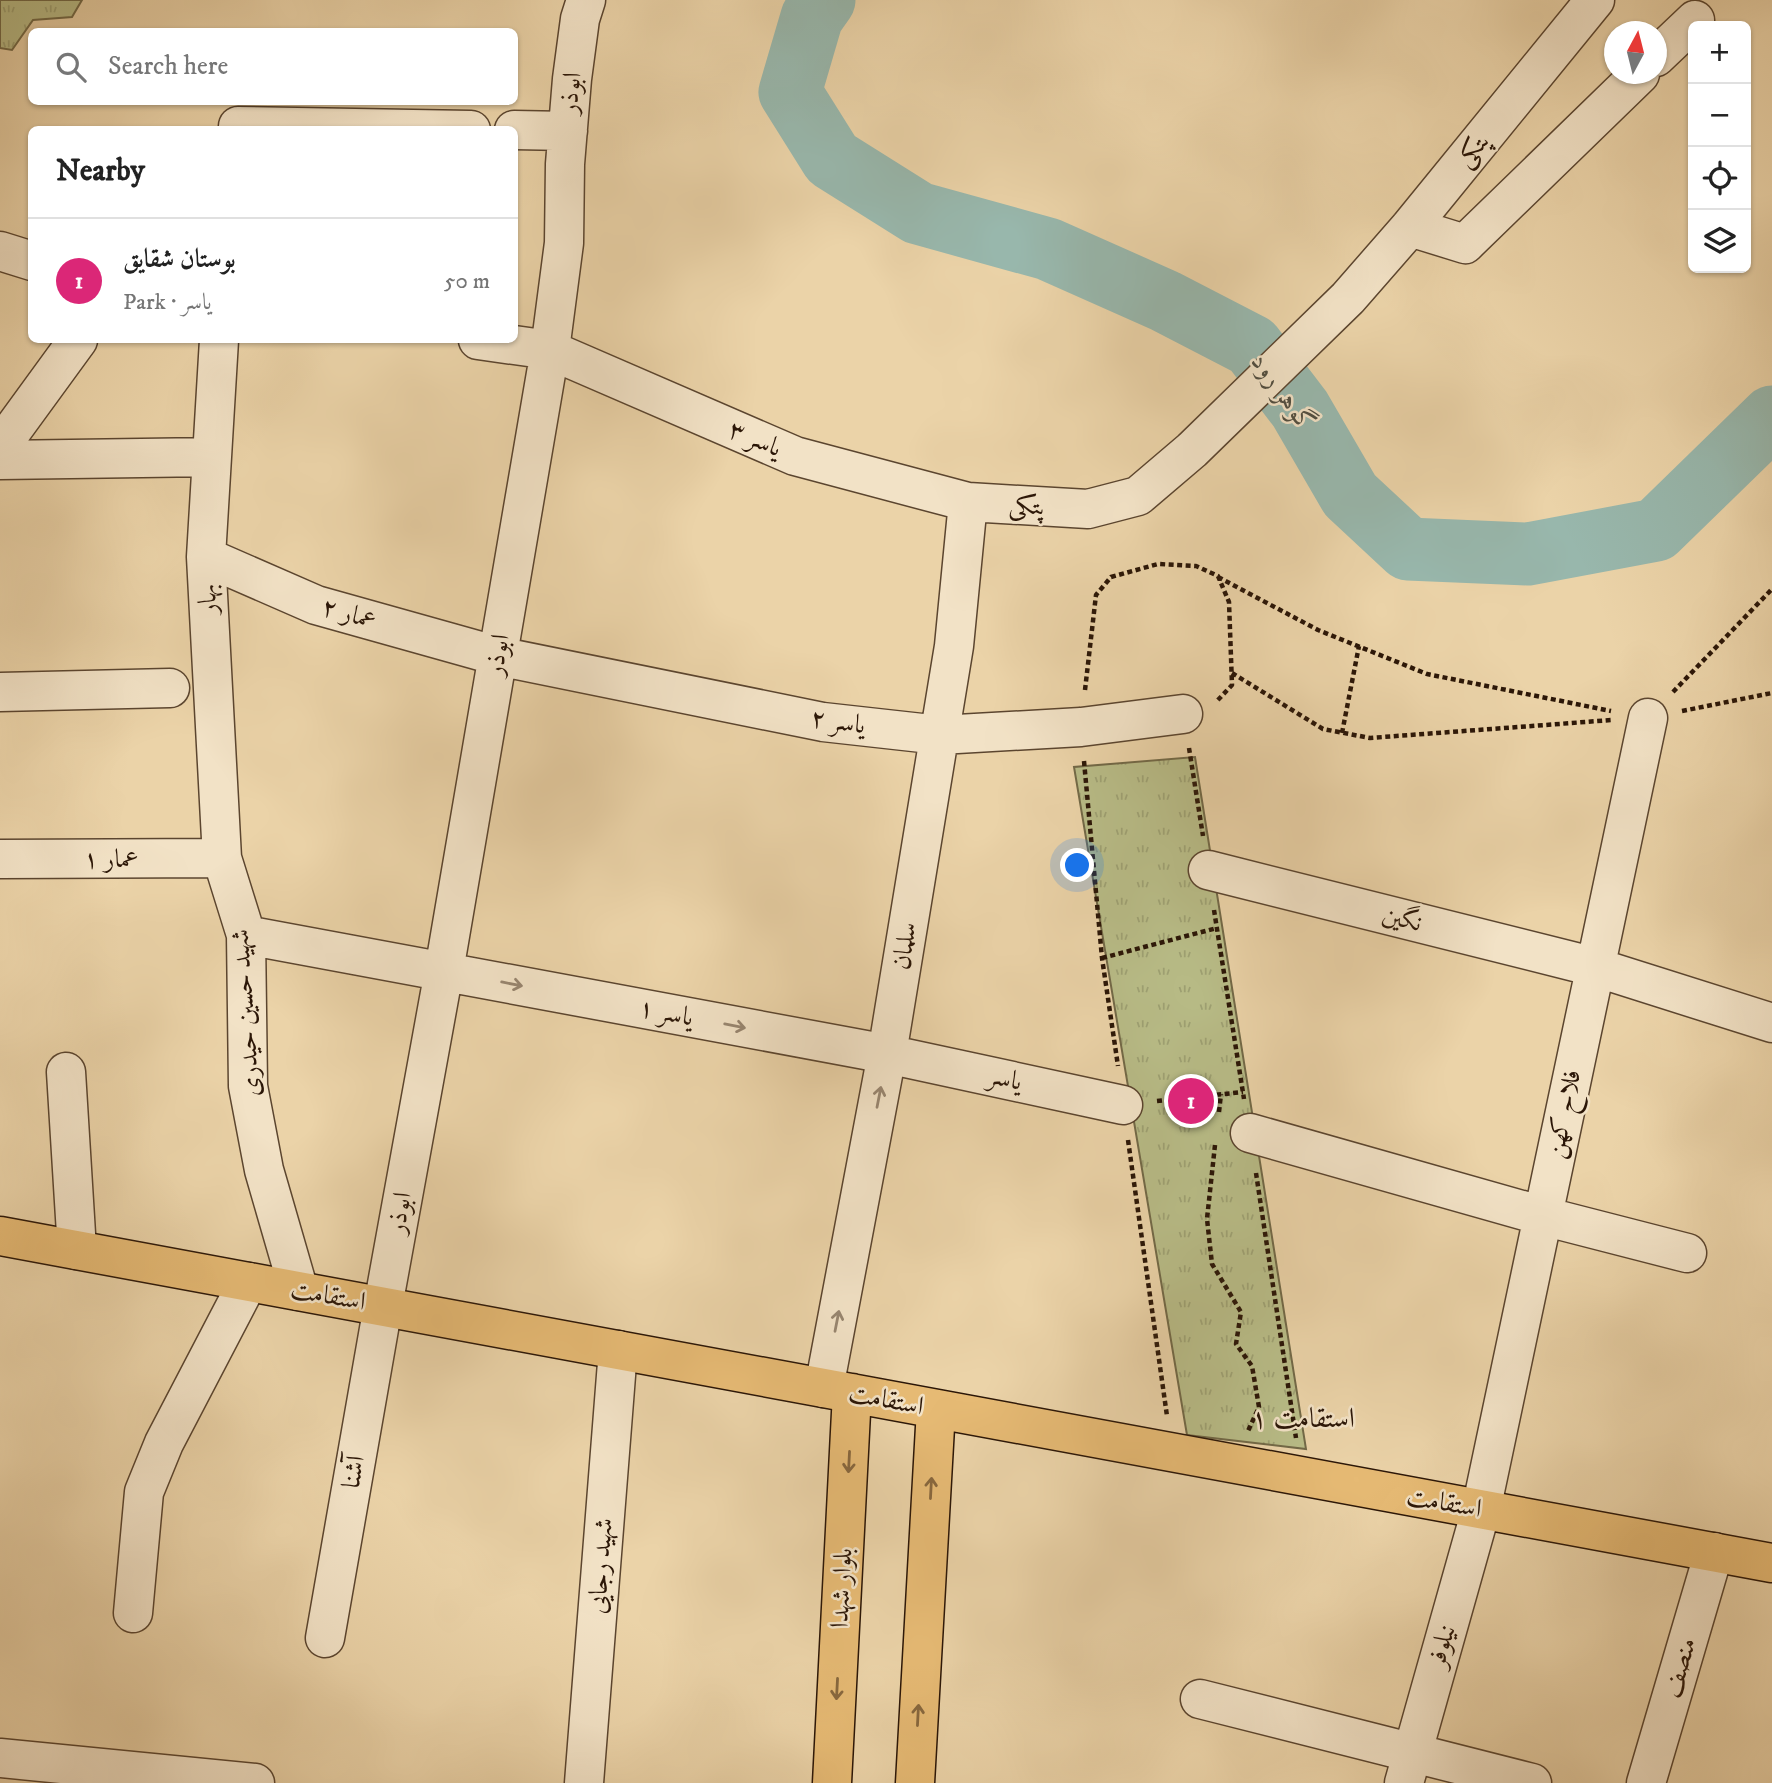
<!DOCTYPE html>
<html lang="en">
<head>
<meta charset="utf-8">
<style>
  body { margin:0; font-family:"IM FELL DW Pica",Amiri,serif; background:#f6f6f6; color:#222 }
  .controls { position:absolute; right:21px; top:21px; display:grid; overflow:hidden; border-radius:10px; box-shadow:0 2px 5px #0004 }
  .controls button { width:63px; height:63px; display:grid; place-items:center; padding:0; border:0; border-bottom:2px solid #e0e0e0; background:#fff; color:#222; font:35px sans-serif }
  .compass { position:absolute; left:1604px; top:21px; width:63px; height:63px; border-radius:50%; background:#fff; box-shadow:0 2px 5px #0004; rotate:7deg }
  .you { position:absolute; left:1078px; top:866px; width:24px; height:24px; margin:-18px; border:5px solid #fff; border-radius:50%; background:#1a73e8; box-shadow:0 0 0 10px #1a73e833 }
  .badge { display:grid; place-items:center; width:46px; height:46px; border-radius:50%; background:#db2777; color:#fff; font-size:23px; font-weight:700 }
  .pin { position:absolute; translate:-50% -50%; border:4px solid #fff; box-shadow:0 2px 7px #0006 }
  .list { margin:0; padding:0; list-style:none }
  h2 { display:flex; justify-content:space-between; align-items:center; height:91px; margin:0; padding:0 28px; font-size:30px }
  h2 small { font-size:23px; font-weight:400; color:#767676 }
  .list li { display:grid; grid-template-columns:46px 1fr auto; gap:21px; align-items:center; box-sizing:border-box; height:126px; padding:0 28px; border-top:2px solid #e0e0e0 }
  .list b { display:block; font-size:26px; white-space:nowrap }
  .list p { margin:0; font-size:23px; white-space:nowrap; color:#767676 }
  .list em { font-size:23px; font-style:normal; color:#767676 }
  .icon { flex:none; width:38px; height:38px; fill:none; stroke:currentColor; stroke-width:2; stroke-linecap:round; stroke-linejoin:round }
  .map { position:relative; flex:none; width:1772px; height:1783px; overflow:hidden }
  .search { position:absolute; background:#fff; box-shadow:0 2px 5px #0004; left:28px; top:28px; width:490px; height:77px; display:flex; align-items:center; gap:18px; box-sizing:border-box; padding:0 24px; border-radius:10px; color:#767676; font-size:26px }
  .panel { position:absolute; background:#fff; box-shadow:0 2px 5px #0004; left:28px; top:126px; width:490px; height:217px; border-radius:10px }
  .map>svg:first-child { display:block }
</style>
</head>
<body>
<div class="map">
<svg width="1772" height="1783" viewBox="0 0 1772 1783">
  <defs>
    <pattern id="grass-tufts" width="24" height="20" patternUnits="userSpaceOnUse" patternTransform="scale(1.75)"><rect width="24" height="20" fill="#b8bc87"/><path d="M3 7l-1-3M5 7V3M7 7l1-3M15 17l-1-3M17 17v-4M19 17l1-3" fill="none" stroke="#9ea173"/></pattern>
  </defs>
  <rect width="100%" height="100%" fill="#ebd3a8"/>
  <filter id="stains"><feTurbulence type="fractalNoise" baseFrequency=".00286" numOctaves="4"/><feColorMatrix values="0 0 0 0 .2 0 0 0 0 .09 0 0 0 0 .02 0 0 0 .5 -.17"/></filter>
  <radialGradient id="worn" r=".72"><stop offset=".6" stop-color="#630" stop-opacity="0"/><stop offset="1" stop-color="#630" stop-opacity=".3"/></radialGradient>
  <path fill="url(#grass-tufts)" stroke="#726947" stroke-width="2" d="M0,0H82L72,17L33,20L12,50L0,48Z
    M1195,757L1306,1449L1187,1435L1074,767Z"/>
  <g fill="none" stroke-linecap="round" stroke-linejoin="round">
    <path stroke="#98b7ac" stroke-width="63" d="M824,0L812,17L790,92L832,159L918,213L1048,249L1165,301L1252,346L1300,409L1350,495L1408,549L1528,554L1656,530L1772,417"/>
    <defs>
      <path id="minor" d="M1656,57L1695,20
        M238,130V126L471,130
        M514,130L568,131
        M1410,227L1465,244L1640,74
        M0,251L32,261
        M219,340L206,557L222,858L246,935L248,1086L264,1170L299,1291
        M478,340L550,350L795,456L968,502L1088,509L1138,496L1192,450L1348,298L1410,227L1595,0
        M0,447L78,340
        M0,460L212,457
        M206,557L316,605L498,656L823,722L940,735L1081,727L1183,714
        M0,692L170,688
        M0,859L222,858
        M1208,870L1595,967L1772,1023
        M246,935L887,1054L1123,1105
        M66,1072L77,1250
        M1250,1133L1543,1216L1687,1253
        M824,1388L887,1054L954,646L968,502
        M133,1613L144,1492L164,1443L248,1282
        M325,1638L383,1306L444,971L550,350L564,243L565,164L572,79L580,19L586,0
        M1200,1699L1532,1783
        M0,1758L255,1783
        M584,1783L618,1350
        M1404,1783L1481,1510L1648,718
        M1646,1783L1714,1552"/>
      <path id="major" d="M0,1236L1772,1563
        M832,1783L852,1393
        M915,1783L936,1409"/>
    </defs>
    <use href="#minor" stroke="#5b452f" stroke-width="41"/>
    <use href="#major" stroke="#2b1607" stroke-width="41"/>
    <path stroke="#2b1607" stroke-width="4.5" stroke-dasharray="5 3.5" stroke-linecap="butt" d="M1218,577L1318,630L1427,674L1611,711
      M1232,673L1323,729L1370,738L1612,720
      M1085,690L1096,595L1111,577L1158,564L1196,566L1218,576L1229,602L1232,685L1217,701
      M1673,692L1772,589
      M1682,711L1772,693
      M1342,733L1359,646
      M1189,748L1203,836
      M1084,761L1102,958L1118,1066
      M1214,910L1244,1099
      M1102,958L1217,928
      M1157,1101L1243,1092
      M1219,1112L1221,1094
      M1128,1140L1167,1416
      M1215,1145L1207,1219L1212,1264L1241,1312L1236,1344L1252,1366L1259,1407L1248,1431
      M1256,1173L1296,1438"/>
    <use href="#minor" stroke="#f2e2c6" stroke-width="38"/>
    <use href="#major" stroke="#e6ba74" stroke-width="38"/>
  </g>
  <defs><path id="oneway-shaft" d="M-6 0H5M1.5-3L5.5 0L1.5 3" fill="none" stroke-width="1.6" stroke-linecap="round" stroke-linejoin="round" transform="scale(1.75)"/></defs>
  <g stroke="#988670">
    <use href="#oneway-shaft" transform="translate(512 984) rotate(11)"/>
    <use href="#oneway-shaft" transform="translate(735 1026) rotate(11)"/>
    <use href="#oneway-shaft" transform="translate(879 1097) rotate(-79)"/>
    <use href="#oneway-shaft" transform="translate(837 1321) rotate(-79)"/>
  </g>
  <g stroke="#88683e">
    <use href="#oneway-shaft" transform="translate(849 1462) rotate(93)"/>
    <use href="#oneway-shaft" transform="translate(931 1488) rotate(-87)"/>
    <use href="#oneway-shaft" transform="translate(837 1689) rotate(93)"/>
    <use href="#oneway-shaft" transform="translate(918 1715) rotate(-87)"/>
  </g>
  <g text-anchor="middle" dominant-baseline="central" stroke-width="5" stroke-linejoin="round" paint-order="stroke">
    <g font-size="26" fill="#2b1607" stroke="#f2e2c6">
      <text transform="translate(571 93) rotate(-84)">ابوذر</text>
      <text transform="translate(1473 150) rotate(-51)">پتکی</text>
      <text transform="translate(755 439) rotate(23)">یاسر ۳</text>
      <text transform="translate(1027 506) rotate(3)">پتکی</text>
      <text transform="translate(208 599) rotate(-93)">بهار</text>
      <text transform="translate(349 614) rotate(16)">عمار ۲</text>
      <text transform="translate(498 655) rotate(-80)">ابوذر</text>
      <text transform="translate(838 722) rotate(8)">یاسر ۲</text>
      <text x="111" y="859">عمار ۱</text>
      <text transform="translate(1402 919) rotate(14)">نگین</text>
      <text transform="translate(905 946) rotate(-81)">سلمان</text>
      <text transform="translate(246 1013) rotate(-94)">شهید حسین حیدری</text>
      <text transform="translate(666 1013) rotate(11)">یاسر ۱</text>
      <text transform="translate(1005 1079) rotate(12)">یاسر</text>
      <text transform="translate(1564 1114) rotate(-78)">فلاح کهن</text>
      <text transform="translate(400 1213) rotate(-80)">ابوذر</text>
      <text transform="translate(328 1296) rotate(10)">استقامت</text>
      <text transform="translate(886 1400) rotate(11)">استقامت</text>
      <text transform="translate(354 1472) rotate(-80)">آشنا</text>
      <text transform="translate(1444 1503) rotate(10)">استقامت</text>
      <text transform="translate(601 1566) rotate(-86)">شهید رجایی</text>
      <text transform="translate(842 1588) rotate(-87)">بلوار شهدا</text>
      <text transform="translate(1442 1646) rotate(-74)">نیلوفر</text>
      <text transform="translate(1680 1668) rotate(-74)">منصف</text>
    </g>
    <g font-size="28" font-style="italic" fill="#514e41" stroke="#f2e2c6">
      <text transform="translate(1284 393) rotate(54)">گوهر رود</text>
    </g>
    <g font-size="28" fill="#2b1607" stroke="#f2e2c6">
      <text x="1303" y="1418">استقامت ۱</text>
    </g>
  </g>
  <rect width="100%" height="100%" filter="url(#stains)"/>
  <rect width="100%" height="100%" fill="url(#worn)"/>
</svg>
<div class="controls">
<button>+</button>
<button>−</button>
<button><svg class="icon" aria-label="locate" viewBox="0 0 24 24"><circle cx="12" cy="12" r="6"/><path d="M12 2v4M12 18v4M2 12h4M18 12h4"/></svg></button>
<button><svg class="icon" aria-label="layers" viewBox="0 0 24 24"><path d="M12 4l9 5-9 5-9-5zM3 14l9 5 9-5"/></svg></button>
</div>
<svg class="compass" viewBox="-18 -18 36 36"><path d="M0-13l5 13h-10z" fill="#e53935"/><path d="M0 13l5-13h-10z" fill="#767676"/></svg>
<div class="you"></div>
<div class="pin badge" style="left:1191px;top:1101px">1</div>
<div class="search"><svg class="icon" aria-label="search" viewBox="0 0 24 24"><circle cx="10" cy="10" r="6"/><path d="M15 15l6 6"/></svg>Search here</div>
<section class="panel">
<h2>Nearby<small></small></h2>
<ul class="list">
<li><span class="badge">1</span><div><b>بوستان شقایق</b><p>Park · یاسر</p></div><em>50 m</em></li>
</ul>
</section>
</div>
</body>
</html>
